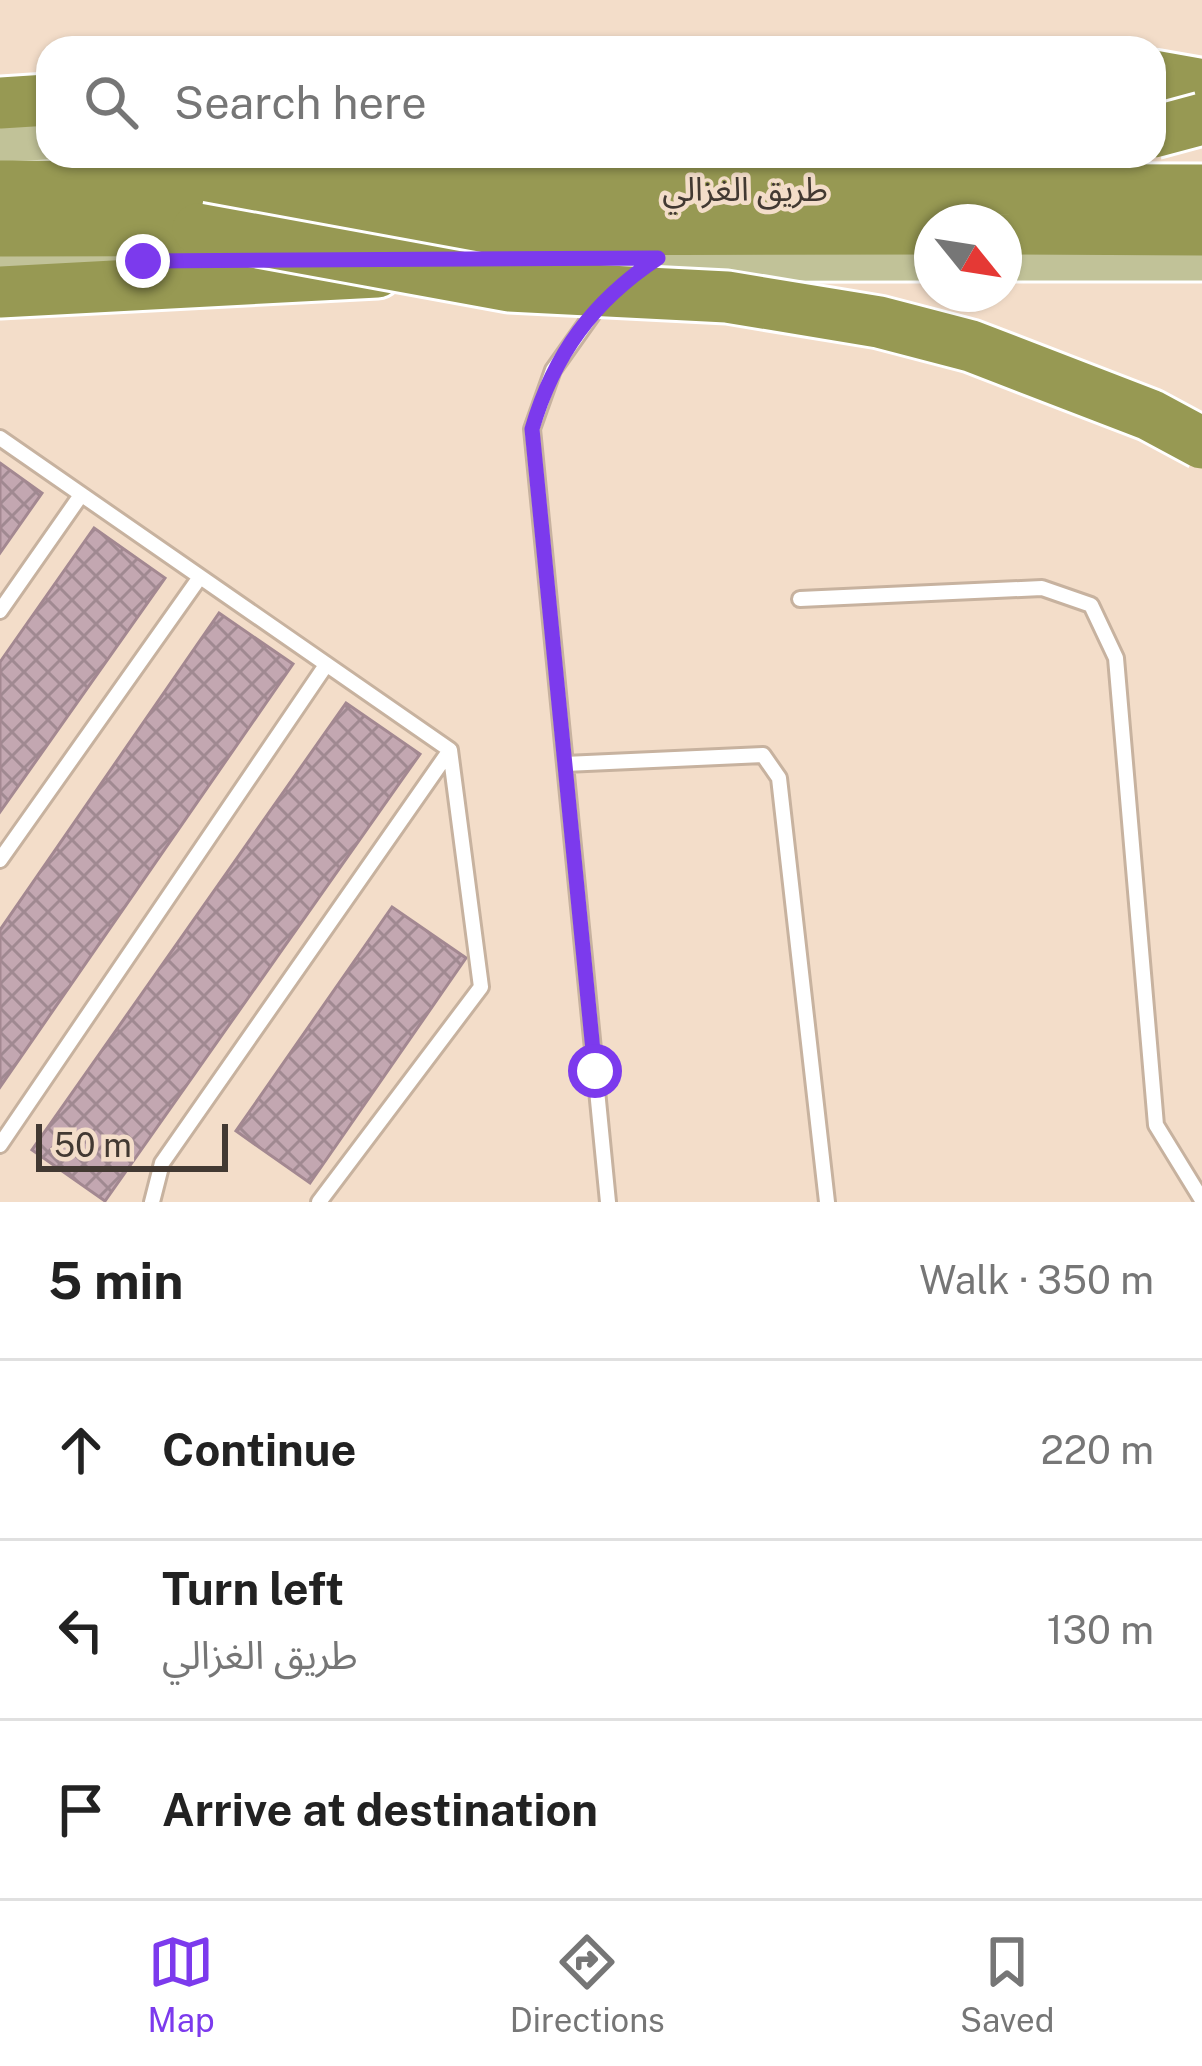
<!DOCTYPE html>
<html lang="en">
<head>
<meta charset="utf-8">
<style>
  body { margin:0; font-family:"Public Sans","Noto Sans Arabic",sans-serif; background:#f2f2f2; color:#222 }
  .compass { position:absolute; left:914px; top:204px; width:108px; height:108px; border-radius:50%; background:#fff; box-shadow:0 3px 9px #0004; rotate:120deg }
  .scale { position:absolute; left:36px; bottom:30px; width:192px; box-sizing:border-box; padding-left:12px; border:6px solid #423932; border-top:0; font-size:33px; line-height:42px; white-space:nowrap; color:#423932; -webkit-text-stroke:9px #f3ddc9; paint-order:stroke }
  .stop { position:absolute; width:36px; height:36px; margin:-27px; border:9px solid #7c3aed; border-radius:50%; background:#fff }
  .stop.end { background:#7c3aed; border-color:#fff; box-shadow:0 3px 12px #0008 }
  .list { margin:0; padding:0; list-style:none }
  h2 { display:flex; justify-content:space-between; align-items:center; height:156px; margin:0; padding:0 48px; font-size:51px }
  h2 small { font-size:39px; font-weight:400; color:#767676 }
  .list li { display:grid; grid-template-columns:78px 1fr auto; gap:36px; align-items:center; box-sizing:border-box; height:180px; padding:0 48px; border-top:3px solid #e0e0e0 }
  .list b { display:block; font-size:45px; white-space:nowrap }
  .list p { margin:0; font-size:39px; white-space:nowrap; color:#767676 }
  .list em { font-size:39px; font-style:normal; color:#767676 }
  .icon { flex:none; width:66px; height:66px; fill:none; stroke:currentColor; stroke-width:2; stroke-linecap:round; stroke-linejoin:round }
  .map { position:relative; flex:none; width:1202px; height:1202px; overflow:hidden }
  .search { position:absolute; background:#fff; box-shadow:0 3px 9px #0004; left:36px; right:36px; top:36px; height:132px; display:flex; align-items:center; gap:30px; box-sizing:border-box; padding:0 42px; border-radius:36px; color:#767676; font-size:45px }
  .sheet { height:696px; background:#fff }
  nav { display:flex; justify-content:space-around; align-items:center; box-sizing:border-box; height:168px; border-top:3px solid #e0e0e0; background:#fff; font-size:33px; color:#767676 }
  nav a { display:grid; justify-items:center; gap:6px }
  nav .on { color:#7c3aed }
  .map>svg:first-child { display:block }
</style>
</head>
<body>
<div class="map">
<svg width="1202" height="1202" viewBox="0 0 1202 1202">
  <defs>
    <pattern id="building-cross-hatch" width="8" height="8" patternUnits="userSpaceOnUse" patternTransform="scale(3)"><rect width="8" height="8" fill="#c3a7b1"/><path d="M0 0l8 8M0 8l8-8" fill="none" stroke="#a08991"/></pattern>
  </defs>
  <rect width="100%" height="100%" fill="#f3ddc9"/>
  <path fill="url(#building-cross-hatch)" stroke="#a38891" stroke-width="3" d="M0,463L42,493L0,553Z
    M94,528L165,578L0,812V662Z
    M219,613L293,664L0,1087V930Z
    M346,703L420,754L105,1201L32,1150Z
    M392,907L466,958L310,1183L236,1131Z"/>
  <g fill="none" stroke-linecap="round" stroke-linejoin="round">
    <defs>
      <path id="lane" d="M599,305L553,370L532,429L608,1202
        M0,438L450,750L481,987L319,1202
        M800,599L1042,588L1091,605L1116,658L1156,1125L1202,1200
        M0,611L81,495
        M565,764L763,755L779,778L827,1202
        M0,860L200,577
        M0,1145L326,665
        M152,1202L162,1163L450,750"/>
      <path id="primary" d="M0,139L48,137
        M1004,258H1202
        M441,259L932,258
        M0,262L159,261"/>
      <path id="highway" d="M1154,76L1199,84
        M0,103L48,100
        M0,186L1202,190
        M1004,229L1202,230
        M0,231L932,229
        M0,292L377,272"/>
    </defs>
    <use href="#lane" stroke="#c7b29f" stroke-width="20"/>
    <use href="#primary" stroke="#fff" stroke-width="51"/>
    <use href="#highway" stroke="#fff" stroke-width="57"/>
    <use href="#lane" stroke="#fff" stroke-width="14"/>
    <use href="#primary" stroke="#c1c298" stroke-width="45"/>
    <use href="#highway" stroke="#979953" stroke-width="51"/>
    <defs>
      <path id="highway-bridge" d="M1154,132L1202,119
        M198,229L509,286L727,297L879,322L971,346L1150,415L1202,443"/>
    </defs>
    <use href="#highway-bridge" stroke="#fff" stroke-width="57" stroke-linecap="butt"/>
    <use href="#highway-bridge" stroke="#979953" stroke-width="51"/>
  </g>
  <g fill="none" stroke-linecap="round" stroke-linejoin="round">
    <path stroke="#7c3aed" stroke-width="15" d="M143,261L658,258C593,301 554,354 532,429L595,1071"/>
  </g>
  <g text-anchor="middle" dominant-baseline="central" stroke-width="9" stroke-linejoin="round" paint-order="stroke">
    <g font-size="33" fill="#423932" stroke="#f3ddc9">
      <text x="745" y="189">طريق الغزالي</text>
    </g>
  </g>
</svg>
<svg class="compass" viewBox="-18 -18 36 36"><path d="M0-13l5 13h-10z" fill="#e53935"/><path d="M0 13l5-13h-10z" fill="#767676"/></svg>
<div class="scale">50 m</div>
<div class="stop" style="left:595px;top:1071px"></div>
<div class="stop end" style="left:143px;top:261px"></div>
<div class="search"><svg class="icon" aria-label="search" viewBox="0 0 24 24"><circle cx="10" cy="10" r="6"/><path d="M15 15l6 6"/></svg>Search here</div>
</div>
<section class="sheet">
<h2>5 min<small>Walk · 350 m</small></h2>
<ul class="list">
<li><svg class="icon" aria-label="ahead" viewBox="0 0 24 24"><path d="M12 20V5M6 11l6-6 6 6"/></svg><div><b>Continue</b></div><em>220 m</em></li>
<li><svg class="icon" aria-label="left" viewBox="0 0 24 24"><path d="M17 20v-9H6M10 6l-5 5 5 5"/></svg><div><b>Turn left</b><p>طريق الغزالي</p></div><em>130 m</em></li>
<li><svg class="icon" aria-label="arrive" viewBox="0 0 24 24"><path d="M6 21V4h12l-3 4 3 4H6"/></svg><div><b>Arrive at destination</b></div></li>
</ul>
</section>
<nav>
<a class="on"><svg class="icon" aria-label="map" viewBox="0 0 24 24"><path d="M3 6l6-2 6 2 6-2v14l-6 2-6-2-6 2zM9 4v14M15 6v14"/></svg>Map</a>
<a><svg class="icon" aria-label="directions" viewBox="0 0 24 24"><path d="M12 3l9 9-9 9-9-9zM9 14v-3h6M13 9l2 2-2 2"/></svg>Directions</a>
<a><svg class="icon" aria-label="saved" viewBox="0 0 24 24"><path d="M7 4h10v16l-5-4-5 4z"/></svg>Saved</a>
</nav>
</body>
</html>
